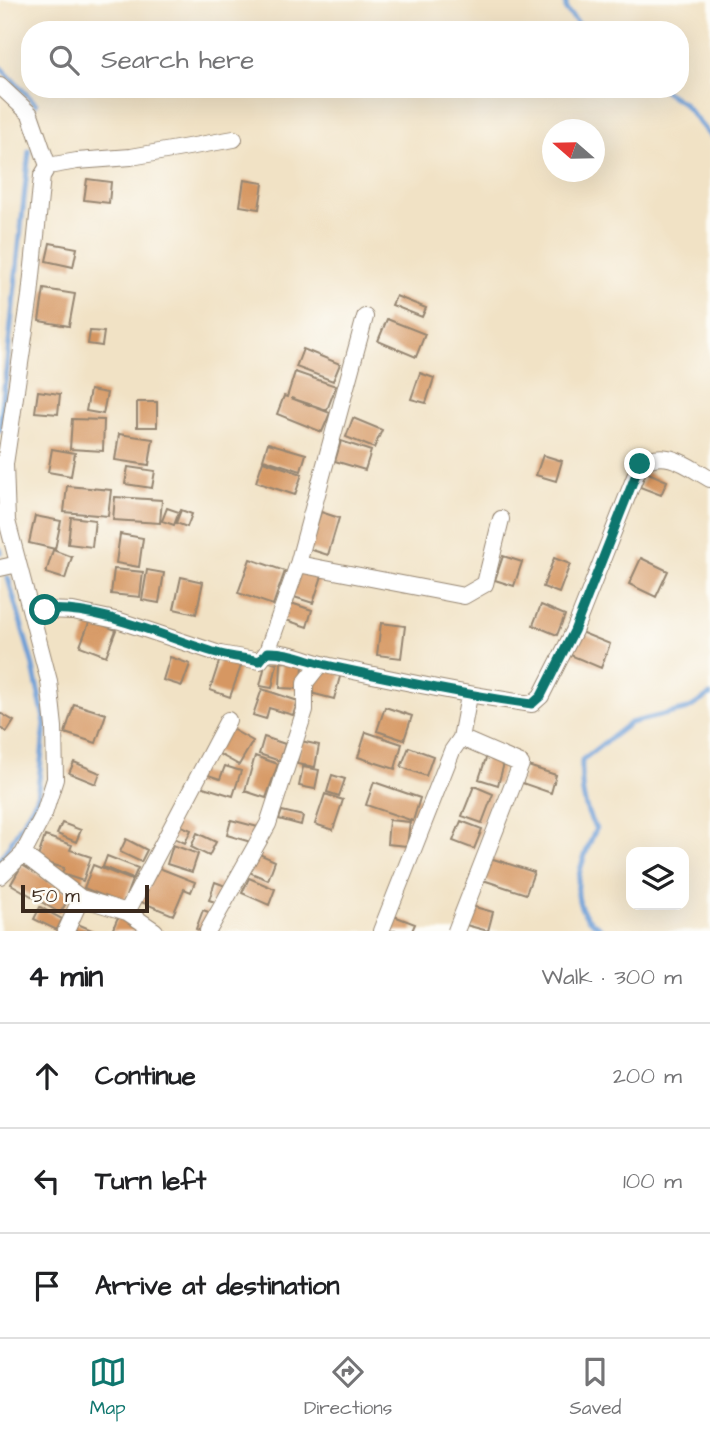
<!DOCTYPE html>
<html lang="en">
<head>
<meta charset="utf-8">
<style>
  body { margin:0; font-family:"Architects Daughter",sans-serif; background:#f2f2f2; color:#202124 }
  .controls { position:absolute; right:21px; bottom:21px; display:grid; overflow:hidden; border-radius:14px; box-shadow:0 7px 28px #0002 }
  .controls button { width:63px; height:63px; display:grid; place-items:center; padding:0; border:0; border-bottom:2px solid #e0e0e0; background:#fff; color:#202124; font:35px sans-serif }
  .compass { position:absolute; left:542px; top:119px; width:63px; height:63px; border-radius:50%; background:#fff; box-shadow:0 7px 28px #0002; rotate:290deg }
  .scale { position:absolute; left:21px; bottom:18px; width:128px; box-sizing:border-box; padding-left:7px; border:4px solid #3b2a1e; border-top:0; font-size:19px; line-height:24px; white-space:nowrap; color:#3b2a1e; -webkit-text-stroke:5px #fdfcf7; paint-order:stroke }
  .stop { position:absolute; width:21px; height:21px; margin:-16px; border:5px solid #0f766e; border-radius:50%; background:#fff }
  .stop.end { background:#0f766e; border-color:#fff; box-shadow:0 2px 7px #0008 }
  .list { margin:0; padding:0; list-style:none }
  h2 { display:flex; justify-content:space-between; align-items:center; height:91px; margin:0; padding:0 28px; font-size:30px }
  h2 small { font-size:23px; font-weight:400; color:#757577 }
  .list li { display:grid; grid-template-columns:46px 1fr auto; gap:21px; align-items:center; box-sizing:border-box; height:105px; padding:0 28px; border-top:2px solid #e0e0e0 }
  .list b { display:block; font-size:26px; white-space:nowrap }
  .list em { font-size:23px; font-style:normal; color:#757577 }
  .icon { flex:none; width:38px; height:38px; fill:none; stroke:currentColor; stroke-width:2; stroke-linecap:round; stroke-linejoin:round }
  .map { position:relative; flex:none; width:710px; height:931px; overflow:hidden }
  .search { position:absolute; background:#fff; box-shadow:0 7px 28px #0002; left:21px; right:21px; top:21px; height:77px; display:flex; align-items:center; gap:18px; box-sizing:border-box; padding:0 24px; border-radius:28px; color:#757577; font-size:26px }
  .sheet { height:406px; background:#fff }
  nav { display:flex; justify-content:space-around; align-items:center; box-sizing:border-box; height:98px; border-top:2px solid #e0e0e0; background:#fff; font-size:19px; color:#757577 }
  nav a { display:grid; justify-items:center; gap:4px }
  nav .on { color:#0f766e }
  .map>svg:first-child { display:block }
</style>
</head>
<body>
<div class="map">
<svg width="710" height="931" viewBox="0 0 710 931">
  <rect width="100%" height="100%" fill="#fdfcf7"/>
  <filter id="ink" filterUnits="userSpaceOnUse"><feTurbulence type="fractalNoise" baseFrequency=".0143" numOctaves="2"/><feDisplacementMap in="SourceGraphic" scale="14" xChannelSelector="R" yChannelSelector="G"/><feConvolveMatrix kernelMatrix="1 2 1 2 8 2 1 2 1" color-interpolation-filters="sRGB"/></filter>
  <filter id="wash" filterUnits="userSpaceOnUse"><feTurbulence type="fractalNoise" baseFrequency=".00686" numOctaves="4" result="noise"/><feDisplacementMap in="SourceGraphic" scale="28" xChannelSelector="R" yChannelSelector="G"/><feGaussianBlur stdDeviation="1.57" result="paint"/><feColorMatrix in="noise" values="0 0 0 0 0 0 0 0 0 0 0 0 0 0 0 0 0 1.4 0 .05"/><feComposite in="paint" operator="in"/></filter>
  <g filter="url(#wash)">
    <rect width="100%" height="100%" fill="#f1e2c5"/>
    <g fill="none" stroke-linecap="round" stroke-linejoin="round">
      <path stroke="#6b9dd6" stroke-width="5" d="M566,0V10L584,30
        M0,67L36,104
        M661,89L683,103L710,136
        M0,430L29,151
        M0,549L1,552
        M0,861L37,798L45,724L32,662L8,578
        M603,931C598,925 590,922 586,916C567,891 585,853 596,829C582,806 581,786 582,760L630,723L688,709L710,695"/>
    </g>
    <g id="blocks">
      <path fill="#d69762" d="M87,179L111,182L109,203L84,200Z
        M244,180L263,183L259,209L240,206Z
        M50,243L77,248L73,267L46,261Z
        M44,289L75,294L69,326L39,321Z
        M396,296L426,308L422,317L392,305Z
        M387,319L425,334L416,357L378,341Z
        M90,331L104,332L102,346L88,344Z
        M303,349L340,364L333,381L296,367Z
        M295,372L336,386L327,410L291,398L330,413L322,432L277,414L284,396L287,397Z
        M420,373L434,378L426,403L411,399Z
        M90,390L107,393L103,414L86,411Z
        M38,391L60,394L58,414L35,412Z
        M137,402H157V427H137Z
        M353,418L382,430L374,448L346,437Z
        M72,419L104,420L103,451L70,449Z
        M119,434L153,439L149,465L115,460Z
        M341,441L371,451L365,470L335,461Z
        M268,443L306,454L301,471L263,459Z
        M52,449L75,453L71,476L48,472Z
        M543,455L562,461L556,481L536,475Z
        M263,461L302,474L295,495L256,482Z
        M128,467L155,471L152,488L125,484Z
        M646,472L667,481L661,495L640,487Z
        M67,486L111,490L108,516L64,512Z
        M115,497L162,500L160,523L113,520Z
        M167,508L179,512L174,525L162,521Z
        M181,510L192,514L187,527L176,523Z
        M321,512L339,518L328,555L309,549Z
        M35,516L61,521L55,549L29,543Z
        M71,517L95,520L92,547L68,544Z
        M120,534L143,538L139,567L116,563Z
        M53,550L72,557L65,579L46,573Z
        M503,556L522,562L514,586L495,580Z
        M554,558L570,564L559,593L543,587Z
        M641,558L668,571L656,597L629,584Z
        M250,559L285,571L273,605L238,593Z
        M114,569L143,572L140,597L111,594Z
        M300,569L322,576L313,603L291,596Z
        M147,570L164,573L159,603L142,600Z
        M181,577L203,582L196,614L174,609Z
        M288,602L312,610L307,627L283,619Z
        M541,605L565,615L557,635L533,625Z
        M90,620L116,630L106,656L80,646Z
        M381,623L405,626L401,658L377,655Z
        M578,631L610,644L601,668L568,654Z
        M170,657L190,664L182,686L163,680Z
        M220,659L241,666L230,697L210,690Z
        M266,661L277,664L272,688L260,686Z
        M281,662L303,663L302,689L280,688Z
        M319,666L341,673L334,699L311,693Z
        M262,689L298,701L293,715L269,708L266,719L253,715Z
        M74,704L106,714L96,743L65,733Z
        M385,707L412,716L404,740L377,731Z
        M0,713L14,721L7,732L0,728Z
        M221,723L253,741L239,765L212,750Z
        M366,732L402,744L395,769L358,757Z
        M264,737L285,744L280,761L259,754Z
        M301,741L319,745L315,767L297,764Z
        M409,747L433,756L426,776L401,767Z
        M487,755L505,760L498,785L479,779Z
        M255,756L278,764L266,798L245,791Z
        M74,762L100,773L96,784L69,773Z
        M225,766L241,771L233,796L190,783L194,770L220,779Z
        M528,766L556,775L551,793L522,783Z
        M303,767L319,770L315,789L299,786Z
        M332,775L345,779L339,796L327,792Z
        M374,782L420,798L413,821L366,805Z
        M474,786L493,794L482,823L462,816Z
        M325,794L343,800L333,830L315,824Z
        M282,811L303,816L301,825L279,819Z
        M231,820L258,827L254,843L227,835Z
        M389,820L410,822L407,846L387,844Z
        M170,821L191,830L185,843L165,834Z
        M461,821L482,829L474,849L453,841Z
        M62,823L81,830L76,842L57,834Z
        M197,833L216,842L209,856L191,847Z
        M45,836L72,845L70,850L91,857L83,881L62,874L64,868L37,860Z
        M126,839L147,850L141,862L120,852Z
        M173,845L198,854L192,872L167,864Z
        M257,853L275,861L268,880L249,872Z
        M107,856L138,868L133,879L103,867Z
        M490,858L534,872L526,894L483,880Z
        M149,864L195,882L191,892L184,889L173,915L134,899Z
        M22,865L71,895L60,913L11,884Z
        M93,865L132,880L123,904L84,888Z
        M249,878L275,889L269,905L242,893Z
        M215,882L231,888L225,905L209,900Z
        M471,906L493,912L488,931L466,925Z
        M40,907L62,919L57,930L34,919Z
        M203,910L214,914L201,931L196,929Z
        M394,916L415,924L412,931H388Z
        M118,917L139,925L137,931H112Z
        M73,922L94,931H69Z"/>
    </g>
  </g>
  <g filter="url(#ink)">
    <use href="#blocks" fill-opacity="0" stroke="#968672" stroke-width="2"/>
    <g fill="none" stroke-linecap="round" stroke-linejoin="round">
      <defs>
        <path id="street" d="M0,86L30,114L48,166
          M298,564L464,596L485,584L501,519
          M0,568L18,564
          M32,616L45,610L73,611L120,621L220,654L260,661L267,652C290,651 312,663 335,667C401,681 466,695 532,704L541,696L574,631L640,464C666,447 687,466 710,479
          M267,652L298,564L365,317
          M23,854L81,898L127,912L155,931
          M0,876L23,854L44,814L55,779L54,727L49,681L7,521L5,464L30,296L42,176L48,166L77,161L131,157L234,139
          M127,912L228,720
          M66,931L81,898
          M208,931L268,824L305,710V683L320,664
          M381,931L452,751L461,738L469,696
          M456,931L521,764L461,738"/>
      </defs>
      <use href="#street" stroke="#968672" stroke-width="18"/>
      <use href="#street" stroke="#fff" stroke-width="16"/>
    </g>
  </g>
  <g fill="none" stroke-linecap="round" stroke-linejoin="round" filter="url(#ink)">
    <path stroke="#0f766e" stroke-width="9" d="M45,610C98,605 166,638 217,653C231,657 245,658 260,661L267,652C290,651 313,663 335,667C401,681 466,695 532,704L541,696L574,631L640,464"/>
  </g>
</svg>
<div class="controls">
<button><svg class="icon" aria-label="layers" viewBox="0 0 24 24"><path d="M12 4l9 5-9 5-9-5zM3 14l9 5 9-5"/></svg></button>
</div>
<svg class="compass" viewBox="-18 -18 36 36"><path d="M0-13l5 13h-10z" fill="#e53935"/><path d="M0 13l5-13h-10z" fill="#757577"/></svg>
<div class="scale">50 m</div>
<div class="stop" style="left:45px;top:610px"></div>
<div class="stop end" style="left:640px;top:464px"></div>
<div class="search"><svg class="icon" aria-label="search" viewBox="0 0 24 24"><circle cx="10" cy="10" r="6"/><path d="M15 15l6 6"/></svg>Search here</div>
</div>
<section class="sheet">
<h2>4 min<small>Walk · 300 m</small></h2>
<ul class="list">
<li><svg class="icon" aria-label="ahead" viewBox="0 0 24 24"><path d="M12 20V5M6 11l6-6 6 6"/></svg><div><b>Continue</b></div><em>200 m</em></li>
<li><svg class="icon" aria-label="left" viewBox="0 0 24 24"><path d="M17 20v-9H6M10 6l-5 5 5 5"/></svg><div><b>Turn left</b></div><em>100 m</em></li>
<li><svg class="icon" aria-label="arrive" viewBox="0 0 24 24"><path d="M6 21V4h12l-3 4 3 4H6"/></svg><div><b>Arrive at destination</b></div></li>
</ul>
</section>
<nav>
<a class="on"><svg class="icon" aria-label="map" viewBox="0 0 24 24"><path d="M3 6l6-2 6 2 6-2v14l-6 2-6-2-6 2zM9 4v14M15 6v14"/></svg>Map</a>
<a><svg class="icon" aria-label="directions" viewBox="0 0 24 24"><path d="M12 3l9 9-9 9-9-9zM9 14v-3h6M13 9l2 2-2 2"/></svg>Directions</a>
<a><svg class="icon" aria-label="saved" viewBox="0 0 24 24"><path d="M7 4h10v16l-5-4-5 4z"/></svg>Saved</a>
</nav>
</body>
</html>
